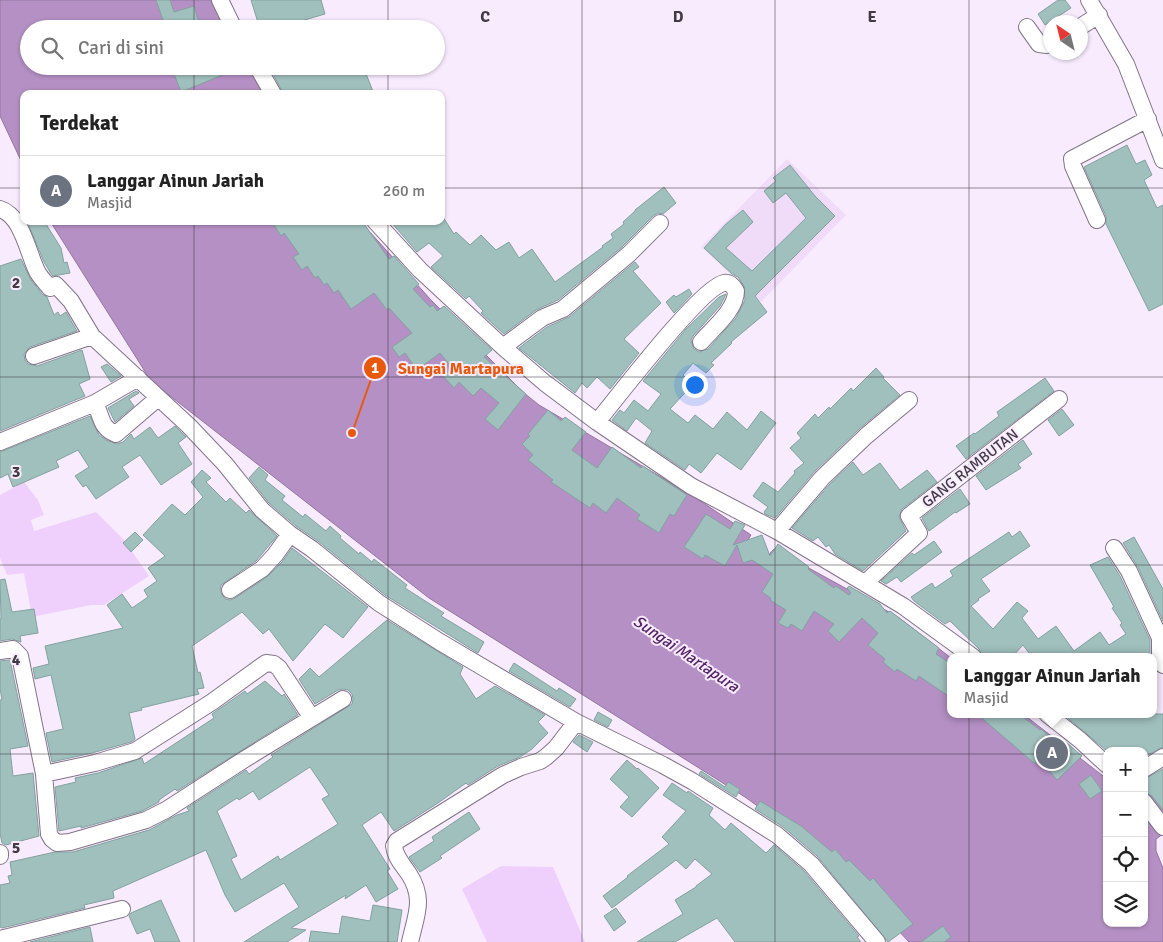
<!DOCTYPE html>
<html lang="id">
<head>
<meta charset="utf-8">
<style>
  body { margin:0; font-family:Signika,sans-serif; background:#f6f6f6; color:#222 }
  .controls { position:absolute; right:15px; bottom:15px; display:grid; overflow:hidden; border-radius:10px; box-shadow:0 1px 4px #0004 }
  .controls button { width:45px; height:45px; display:grid; place-items:center; padding:0; border:0; border-bottom:1px solid #e0e0e0; background:#fff; color:#222; font:25px sans-serif }
  .compass { position:absolute; left:1043px; top:15px; width:45px; height:45px; border-radius:50%; background:#fff; box-shadow:0 1px 4px #0004; rotate:325deg }
  .you { position:absolute; left:694px; top:384px; width:18px; height:18px; margin:-12px; border:4px solid #fff; border-radius:50%; background:#1a73e8; box-shadow:0 0 0 8px #1a73e833 }
  .badge { display:grid; place-items:center; width:32px; height:32px; border-radius:50%; background:#3b837f; color:#fff; font-size:16px; font-weight:700 }
  .pin { position:absolute; translate:-50% -50%; border:2px solid #fff; box-shadow:0 1px 5px #0006 }
  .popup { position:absolute; left:947px; top:653px; width:210px; height:65px; box-sizing:border-box; display:grid; place-content:center; border-radius:10px; background:#fff; filter:drop-shadow(0 1px 4px #0005); font-size:16px; white-space:nowrap; color:#767676 }
  .popup b { font-size:19px; color:#222 }
  .popup::after { content:''; position:absolute; left:50%; top:100%; margin-left:-10px; border:10px solid transparent; border-top-color:#fff }
  .list { margin:0; padding:0; list-style:none }
  h2 { display:flex; justify-content:space-between; align-items:center; height:65px; margin:0; padding:0 20px; font-size:21px }
  h2 small { font-size:16px; font-weight:400; color:#767676 }
  .list li { display:grid; grid-template-columns:32px 1fr auto; gap:15px; align-items:center; box-sizing:border-box; height:70px; padding:0 20px; border-top:1px solid #e0e0e0 }
  .list b { display:block; font-size:19px; white-space:nowrap }
  .list p { margin:0; font-size:16px; white-space:nowrap; color:#767676 }
  .list em { font-size:16px; font-style:normal; color:#767676 }
  .icon { flex:none; width:28px; height:28px; fill:none; stroke:currentColor; stroke-width:2; stroke-linecap:round; stroke-linejoin:round }
  .map { position:relative; flex:none; width:1163px; height:942px; overflow:hidden }
  .search { position:absolute; background:#fff; box-shadow:0 1px 4px #0004; left:20px; top:20px; width:425px; height:55px; display:flex; align-items:center; gap:12px; box-sizing:border-box; padding:0 18px; border-radius:28px; color:#767676; font-size:19px }
  .panel { position:absolute; background:#fff; box-shadow:0 1px 4px #0004; left:20px; top:90px; width:425px; height:135px; border-radius:10px }
  .map>svg:first-child { display:block }
</style>
</head>
<body>
<div class="map">
<svg width="1163" height="942" viewBox="0 0 1163 942">
  <rect width="100%" height="100%" fill="#f8ebfe"/>
  <path fill="#f0dcf9" d="M787,159L846,215L761,302L701,247Z"/>
  <path fill="#efd0fc" d="M24,482L38,500L44,515L31,520L34,531L96,512L124,540L149,576L104,605H91L32,617L24,573L7,575L0,558V495Z
    M501,866L553,867L585,942H487L462,889Z"/>
  <path fill="#b590c5" stroke="#92769e" d="M0,0H211L227,29H29V66H248L262,92L261,94H24V167L0,116Z
    M50,221H360L431,300L524,393L539,405L693,496L751,535L741,551L760,564L774,549L898,617L951,658V714H1023L1107,779V923H1144V786L1163,775V834L1156,839V851L1163,868V942H909L834,861L745,797L429,598L151,381Z"/>
  <path fill="#a0c0bd" stroke="#82a19f" fill-rule="evenodd" d="M156,0H170L174,12L194,6L201,29H166Z
    M251,0H321L325,14L274,29H260Z
    M1058,0H1065L1071,8L1045,25L1038,14Z
    M171,66H242V67L181,92Z
    M278,66H336L337,70L347,66H363L374,94H287L285,90L282,91L271,70Z
    M1127,145L1136,164L1145,160L1152,175L1144,180L1157,208L1163,205V304L1149,311L1106,224V216L1084,167Z
    M790,165L815,196L835,216L755,296L767,312L731,342L732,343L711,363L714,365L706,373L693,363L683,375L693,384L670,409L688,423L695,415L713,429L727,412L747,430L761,411L776,423L741,470L717,453L701,473L689,464L685,470L645,443L652,431L636,418L627,431L612,420L620,410L624,413L634,400L648,411L661,394L643,381L686,329L719,297L726,294L720,306L693,336L691,340L694,349L699,352L708,349L736,318L745,300L744,286L738,277L732,274L704,248L726,224L743,210L753,222L726,248L752,271L806,218L786,193L773,203L764,191L776,181L773,178Z
    M664,187L676,203L663,214L658,213L653,216L622,247L558,300L536,310L504,334L481,313L483,311L469,296L466,299L431,267L443,256L429,243L417,252L390,221H441L443,217L454,234L456,232L470,245L481,235L496,250L509,242L519,258L532,249L555,282L603,247L602,246L613,238L611,234L624,224L623,222L635,211V210Z
    M27,221H44L61,248L64,263L67,262L70,273L53,276L50,272L44,262Z
    M280,221H362L389,259L394,256L419,284L413,289L430,307L433,305L437,311L444,306L492,350L484,357L526,394L498,430L485,419L499,403L481,388L473,396L459,382L454,388L443,376L452,368L440,353L417,370L405,353L399,357L392,347L412,333L389,308L387,310L374,293L351,309L338,290L334,293L327,283L324,285L318,276L315,278L307,266L302,270L293,257L299,254L284,233L281,236L274,225Z
    M21,259L31,280L42,294L47,297L54,315L58,312L60,316L66,312L77,331L30,347L24,354L25,360L28,364L37,366L82,350L90,379L79,384L85,396L0,431V266Z
    M635,262L639,267L633,271L661,303L624,339L639,353L610,389L597,377L587,388L582,383L575,393L519,348L547,327L569,317Z
    M689,289L692,294L674,313L666,302L674,295L676,297Z
    M107,364L121,376L111,382L101,367Z
    M876,368L884,377L883,378L900,395L859,429L815,471L775,518L765,514L764,512L768,507L753,496L763,482L778,492L795,473L794,471L804,463L790,448L801,438L797,433L815,414L818,418L829,407L830,409L851,388L853,391Z
    M1045,378L1054,391L966,459L956,446L974,433L975,434L999,416L997,412Z
    M136,391L139,393L129,399L134,406L115,422L108,408Z
    M1062,409L1074,425L1059,436L1048,420Z
    M548,410L561,421L565,417L586,432L572,450L597,468L612,447L641,468L643,466L687,495L674,516L670,514L659,533L637,519L640,515L617,498L606,513L593,503L590,508L551,482L553,480L528,460L533,455L522,444L530,436L528,434Z
    M90,416L99,435L106,440L117,444L123,442L131,434L134,439L150,427L158,438L175,426L186,437L178,443L192,464L161,485L140,455L122,467L129,477L96,499L86,485L83,487L75,476L89,467L78,450L56,461L59,467L13,487L8,474L0,478V452Z
    M1023,440L1032,454L1018,464L1021,468L986,490L976,476Z
    M853,462L863,475L880,463L900,490L927,470L937,482L902,509L899,517L906,531L863,571L835,554L829,545L826,547L818,537L813,541L792,528L829,485Z
    M259,467L268,475L265,480L285,496L282,500L303,517L305,514L326,531L330,526L341,536L340,538L359,554L360,552L372,562L374,559L407,585L405,588L444,613L441,616L484,642L478,653L385,595L318,541L296,526L269,503L249,478Z
    M202,470L211,478L206,482L226,502L230,498L246,513L249,510L277,536L256,561L221,585L220,591L225,599L230,600L235,598L267,577L282,562L292,548L368,607L343,638L325,624L293,661L269,629L263,634L242,612L192,646L198,673L200,672L204,688L197,689L199,694L141,708L142,710L129,713L135,739L131,742L92,753L52,762L46,733L63,729L51,675L35,679L33,668L49,664L45,646L123,628L107,605L122,594L132,608L148,597L144,590L157,581L148,568L165,556L143,535L172,504L185,515L203,497L191,482Z
    M960,489L970,504L956,513L955,512L929,531L922,518Z
    M706,514L730,529L735,521L745,525L733,545L762,535L770,556L778,544L809,567L808,569L834,588L836,586L849,595L851,593L847,588L849,586L880,604L887,613L890,611L939,648L936,654L951,664V698L919,676L916,681L897,669L895,672L883,662L885,659L868,645L878,633L862,618L839,642L828,631L834,624L814,611L802,631L791,624L788,628L778,623L786,610L770,600L771,598L762,592L773,574L752,560L743,563L737,545L725,566L705,555L703,559L684,547Z
    M1020,531L1030,546L981,579L990,591L978,599L979,600L971,606L993,629L1017,602L1028,611L1022,618L1038,639L1056,626L1074,651L1100,632L1109,645L1126,634L1120,625L1122,623L1112,608L1114,607L1090,565L1108,557L1120,576L1150,640V657H1032L1023,645L1012,657H983L979,649L950,621L945,624L914,601L911,597L932,583L935,588L953,576L950,571L1009,532L1012,537Z
    M135,532L143,540L131,552L123,543Z
    M1134,537L1163,589V621L1138,567L1123,543Z
    M934,541L942,552L901,582L897,577L886,584L881,581L912,553L914,555Z
    M5,579L12,612L34,609L38,633L20,636L21,642L12,639L0,641V619H1L0,580Z
    M387,620L463,667L460,674L476,699L495,686L545,715L538,722L548,733L532,749L520,757L498,766L468,785L466,783L438,803L394,831L381,812L362,825L390,869L387,871L398,889L376,902L366,885L345,899L346,895L291,928L306,930L287,942H244L299,907L284,883L235,912L225,895L206,850L113,891L114,898L84,905L85,908L2,928L0,927V885L10,883L8,876L12,875L10,862L55,852H73L149,830L177,815L189,811L187,808L246,770L249,774L273,757L271,755L352,704L353,699L352,694L348,690L343,689L338,690L315,704L299,679L310,668L319,677ZM310,767L329,795L322,799L338,824L280,860L278,856L241,880L231,859L237,856L217,811L237,798L239,800L253,791L259,800Z
    M10,660L28,746L10,749L13,776L33,773L39,836L6,845L2,843L0,833V700H2L0,688V661Z
    M514,663L557,691L559,688L576,699L570,707L509,671Z
    M265,681L282,696L284,694L298,715L177,791L175,789L159,800V802L142,811L81,828V826L59,831L55,787L76,782L75,778L98,773L142,758L144,764L214,718L212,714L245,691L247,694Z
    M598,712L612,720L608,727L594,720Z
    M977,714H1019L1040,730L1041,729L1058,744L1067,743L1082,756L1057,780L1042,762L1034,763Z
    M1063,714H1163V747L1144,757V751H1107Z
    M579,735L593,742L587,752L573,742Z
    M627,760L637,769L638,768L659,788L632,817L620,807L629,797L610,779Z
    M1163,769V810L1152,796L1144,792V779Z
    M701,771L725,787L728,782L740,789L736,797L699,774Z
    M1091,775L1102,791L1090,799L1079,784Z
    M672,783L687,793L688,791L713,808L709,815L725,830L731,823L766,853L774,845L804,871L859,936L857,937L861,942H735L717,918L675,942H637L683,914L675,900L696,887V886L712,874L695,859L686,869L676,860L612,908L603,896L628,877L627,876L669,844L662,837L686,811L663,795Z
    M760,801L801,826L832,852L835,849L846,862L849,860L870,881L873,878L913,924L888,942L817,856L783,827L755,809Z
    M469,812L480,829L440,856L442,858L420,872L409,857L434,841L432,837Z
    M161,900L180,942H155L150,929L137,934L129,916L131,913Z
    M373,905L402,910L397,942H309L311,931L339,934L342,916L370,921Z
    M616,908L626,922L614,931L604,916Z
    M943,926L951,937L944,942H921Z
    M90,927L93,942H30Z"/>
  <g fill="none" stroke-linecap="round" stroke-linejoin="round">
    <defs>
      <path id="minor" d="M220,0L234,29
        M1089,0L1126,64L1163,160
        M1027,27L1039,44L1047,45L1050,44
        M1080,27L1099,15
        M257,66L273,94
        M0,209C23,216 28,255 38,273C41,278 46,283 50,288L56,285L71,301L92,336L189,426L225,464L262,510L290,534L312,549L379,603L440,642L576,722L663,765L692,781L777,835L811,864L877,942
        M1097,220L1073,166L1072,159L1148,119
        M375,221L420,270L503,347L545,383L597,422L691,486L777,531L903,606L973,657
        M503,347L542,318L563,309L629,254L660,223
        M34,356L92,336
        M95,403C102,416 100,428 116,434L158,398
        M597,422C616,399 701,287 724,283C730,282 733,286 736,291C736,310 713,328 701,342
        M0,442L95,403L138,378
        M777,531L822,478L866,436L909,400
        M1114,548L1129,571L1160,638V660L1163,665
        M865,583L919,533L909,516L910,515L1059,399
        M230,590L262,569L275,555L290,534
        M0,651L13,649L20,656L44,774L49,834L52,839L57,843L70,842L146,820L166,810L245,759L343,699
        M1047,714L1080,740L1107,765
        M1144,769L1163,757
        M44,774L95,763L135,751L212,702L266,663L274,664L279,668L312,718
        M1144,802L1163,827
        M0,853V856
        M0,939L122,909
        M410,942C416,915 425,899 409,874C403,865 395,857 394,846L397,841L503,775L521,767L540,761L546,757L556,748L576,722"/>
    </defs>
    <use href="#minor" stroke="#827489" stroke-width="18"/>
    <use href="#minor" stroke="#fff" stroke-width="16"/>
  </g>
  <path fill="none" stroke="#413a43" stroke-width="1" stroke-opacity="0.55" d="M194,0V29M388,0V29M582,0V942M775,0V942M969,0V942M194,66V94M388,66V94M0,188H24M441,188H1163M194,221V942M388,221V942M0,377H1163M0,565H1163M0,754H1107M1144,754H1163"/>
  <g text-anchor="middle" dominant-baseline="central" stroke-width="4" stroke-linejoin="round" paint-order="stroke">
    <g font-size="15" fill="#413a43" stroke="#f8ebfe">
      <text transform="translate(970 468) rotate(-38)">GANG RAMBUTAN</text>
    </g>
    <g font-size="16" font-style="italic" fill="#532465" stroke="#f8ebfe">
      <text transform="translate(686 654) rotate(34)">Sungai Martapura</text>
    </g>
  </g>
  <g font-size="16" text-anchor="middle" font-weight="bold" fill="#413a43" stroke="#f8ebfe" stroke-width="4" stroke-linejoin="round" paint-order="stroke">
    <text x="485" y="22">C</text>
    <text x="678" y="22">D</text>
    <text x="872" y="22">E</text>
    <text x="16" y="288">2</text>
    <text x="16" y="477">3</text>
    <text x="16" y="665">4</text>
    <text x="16" y="853">5</text>
  </g>
  <path fill="none" stroke="#e8590c" stroke-width="2" d="M352 433L375 368"/>
  <g fill="#e8590c" stroke="#f8ebfe" stroke-width="2">
    <circle cx="352" cy="433" r="5"/>
    <circle cx="375" cy="368" r="12"/>
  </g>
  <g font-size="15" text-anchor="middle" font-weight="bold" fill="#fff">
    <text x="375" y="373">1</text>
  </g>
  <g font-size="16" text-anchor="middle" font-weight="bold" fill="#e8590c" stroke="#f8ebfe" stroke-width="4" stroke-linejoin="round" paint-order="stroke">
    <text x="461" y="374">Sungai Martapura</text>
  </g>
</svg>
<div class="controls">
<button>+</button>
<button>−</button>
<button><svg class="icon" aria-label="locate" viewBox="0 0 24 24"><circle cx="12" cy="12" r="6"/><path d="M12 2v4M12 18v4M2 12h4M18 12h4"/></svg></button>
<button><svg class="icon" aria-label="layers" viewBox="0 0 24 24"><path d="M12 4l9 5-9 5-9-5zM3 14l9 5 9-5"/></svg></button>
</div>
<svg class="compass" viewBox="-18 -18 36 36"><path d="M0-13l5 13h-10z" fill="#e53935"/><path d="M0 13l5-13h-10z" fill="#767676"/></svg>
<div class="you"></div>
<div class="pin badge" style="left:1052px;top:753px;background:#6b7280">A</div>
<div class="popup"><b>Langgar Ainun Jariah</b>Masjid</div>
<div class="search"><svg class="icon" aria-label="search" viewBox="0 0 24 24"><circle cx="10" cy="10" r="6"/><path d="M15 15l6 6"/></svg>Cari di sini</div>
<section class="panel">
<h2>Terdekat<small></small></h2>
<ul class="list">
<li><span class="badge" style="background:#6b7280">A</span><div><b>Langgar Ainun Jariah</b><p>Masjid</p></div><em>260 m</em></li>
</ul>
</section>
</div>
</body>
</html>
